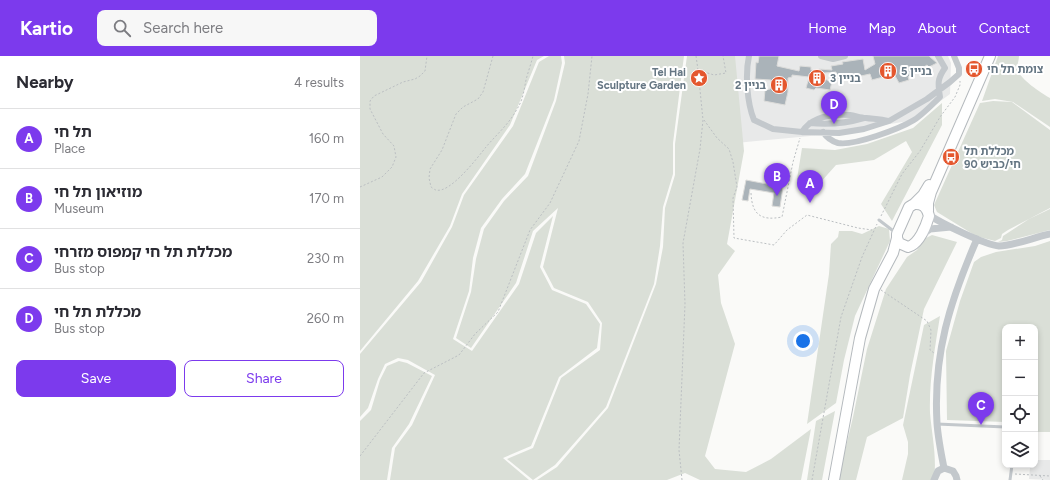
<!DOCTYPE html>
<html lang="en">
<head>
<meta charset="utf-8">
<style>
  body { margin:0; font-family:Figtree,"Noto Sans Hebrew",sans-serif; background:#f7f7f7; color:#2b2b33 }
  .controls { position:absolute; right:12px; bottom:12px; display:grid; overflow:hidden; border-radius:8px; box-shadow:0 2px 6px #0003 }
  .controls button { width:36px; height:36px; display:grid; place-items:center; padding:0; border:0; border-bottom:1px solid #e1e1e2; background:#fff; color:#2b2b33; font:20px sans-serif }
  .you { position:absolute; left:443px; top:285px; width:14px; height:14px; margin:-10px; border:3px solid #fff; border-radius:50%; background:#1a73e8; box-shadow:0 0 0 6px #1a73e833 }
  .badge { display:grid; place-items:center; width:26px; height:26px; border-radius:50%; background:#7c3aed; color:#fff; font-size:13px; font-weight:700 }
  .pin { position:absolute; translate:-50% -33px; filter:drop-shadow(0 1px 2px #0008) }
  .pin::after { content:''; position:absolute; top:21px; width:14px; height:12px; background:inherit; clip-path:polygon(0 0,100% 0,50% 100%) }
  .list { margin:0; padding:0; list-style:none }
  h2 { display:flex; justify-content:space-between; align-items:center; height:52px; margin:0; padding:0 16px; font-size:17px }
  h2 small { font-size:13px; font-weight:400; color:#7c7c81 }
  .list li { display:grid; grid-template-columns:26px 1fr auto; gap:12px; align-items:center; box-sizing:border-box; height:60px; padding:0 16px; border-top:1px solid #e1e1e2 }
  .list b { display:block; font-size:15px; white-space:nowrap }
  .list p { margin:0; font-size:13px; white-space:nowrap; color:#7c7c81 }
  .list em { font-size:13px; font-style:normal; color:#7c7c81 }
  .actions { display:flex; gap:8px; padding:12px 16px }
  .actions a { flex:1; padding:9px 0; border:1px solid #7c3aed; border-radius:8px; text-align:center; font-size:14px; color:#7c3aed }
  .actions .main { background:#7c3aed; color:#fff }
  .icon { flex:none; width:22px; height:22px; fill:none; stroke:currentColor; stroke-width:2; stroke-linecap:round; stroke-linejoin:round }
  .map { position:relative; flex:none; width:690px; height:424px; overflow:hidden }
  header { display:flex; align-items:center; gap:24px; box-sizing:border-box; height:56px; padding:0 20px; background:#7c3aed; color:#fff }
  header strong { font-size:19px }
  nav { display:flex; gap:22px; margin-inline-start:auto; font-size:14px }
  .search { width:280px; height:36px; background:#f7f7f7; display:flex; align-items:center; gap:10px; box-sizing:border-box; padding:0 14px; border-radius:8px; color:#7c7c81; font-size:15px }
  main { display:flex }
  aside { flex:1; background:#fff }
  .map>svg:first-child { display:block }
</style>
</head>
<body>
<header>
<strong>Kartio</strong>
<div class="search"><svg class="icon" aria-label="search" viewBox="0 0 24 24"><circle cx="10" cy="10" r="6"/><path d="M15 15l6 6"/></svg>Search here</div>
<nav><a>Home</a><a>Map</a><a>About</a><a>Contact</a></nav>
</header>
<main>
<aside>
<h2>Nearby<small>4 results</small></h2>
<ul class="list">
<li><span class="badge">A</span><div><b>תל חי</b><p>Place</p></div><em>160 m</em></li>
<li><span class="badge">B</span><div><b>מוזיאון תל חי</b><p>Museum</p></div><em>170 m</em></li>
<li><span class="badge">C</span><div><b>מכללת תל חי קמפוס מזרחי</b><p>Bus stop</p></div><em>230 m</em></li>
<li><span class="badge">D</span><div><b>מכללת תל חי</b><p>Bus stop</p></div><em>260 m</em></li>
</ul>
<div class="actions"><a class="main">Save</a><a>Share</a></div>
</aside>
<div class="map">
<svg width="690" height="424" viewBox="0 0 690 424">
  <rect width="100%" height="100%" fill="#fafaf8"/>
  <path fill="#e8e9e9" d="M368,0H588L591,7L590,38L555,64L461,79L376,87Z
    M675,404H690V424L669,423L670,411H674Z"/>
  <path fill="#dadfd7" d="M0,0H184L177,4L150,69L102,138L90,170L58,225L0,295Z
    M189,0H201L202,7L194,44L165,118L142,143L121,172L113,202L109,235L93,283L112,295L159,228L176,177L193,160L180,211L192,234L226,248L240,268L237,292L199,321L171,390L143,402L169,424H30L35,392L52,369L75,319L48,304L38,302L25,308L18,323L8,352L0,361V298L61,226L92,171L104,139L153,70L179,6Z
    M204,0H324L313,87V118L303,151L300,190L294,228L246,351L195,409L173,424L147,403L173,392L201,322L240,294L242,267L228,246L194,232L183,211L198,152L173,175L156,227L111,292L96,282L111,236L116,203L124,173L144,145L168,120L196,45L205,7Z
    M327,0H375L384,95L367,188L375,195L358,219L361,247L375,288L345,400L355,413L386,416L411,403L451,373L441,424H340L325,417L307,424H177L197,411L248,352L296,228L303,191L305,152L315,119V88Z
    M638,0H659C659,4 657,9 657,13C660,23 681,37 690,42V71L653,46L635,43L622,45Z
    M633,45L652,46L690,74V152L648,174L642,178L641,182L635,185L616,180L577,156L574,149L620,47Z
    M582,47V69L532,165L521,148L552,96L546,85L514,104L476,109L451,137L437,123L442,92L475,94L507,88L553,72Z
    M690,153V174L647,185L638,186L642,184L643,180L669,163Z
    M519,170L529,173L530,185L495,260L484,304L476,347L447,368L469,218L471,188L478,181L479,175H492L502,178Z
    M572,179L597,186L564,253L550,319L543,362L507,381L496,424H478L493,361L507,293L526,233L547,201L557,194L564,183Z
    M690,185V376H675V271H645V366L587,364L586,295L600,245L614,206L621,201L636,196L675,190Z
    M580,260C575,292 569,324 570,357C572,380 577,401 574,424H542L548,398V386L543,369L564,269Z
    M39,305L47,307L72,320L49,368L32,392L27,424H0V365L11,354L20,324L27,310Z
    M475,355L462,424H447L456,365Z"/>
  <path fill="#aab3b9" stroke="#dcdcda" d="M399,0H419L417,10L439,15L440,10L451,11V14L457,15L459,13L472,14L471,10L483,8L482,6L503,3L505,14L515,8L513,0H569L577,7L569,11L567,9L548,21L549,24L539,27L534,18L512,24L510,18L478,25L476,16L452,18L472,26L470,34L456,32L454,34L446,32L449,21L432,19V21L428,22V36L425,49L404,45L405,34L410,33L411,24L395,23L396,6L398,7Z
    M386,124L423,131L420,151L412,150L414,137L390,133L388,145L382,144Z"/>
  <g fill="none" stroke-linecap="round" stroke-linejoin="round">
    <defs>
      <path id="trunk" d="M554,148L563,139L569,129
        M554,148C563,147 567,152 569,160C566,170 559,188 548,191L539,187L537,182V178L549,151Z
        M568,155V147L571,136L630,0
        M474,424L500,282L514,233L533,197L537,182"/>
    </defs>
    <use href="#trunk" stroke="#b4b9bd" stroke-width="12"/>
    <path stroke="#bbbfc2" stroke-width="1" stroke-dasharray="2 2" stroke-linecap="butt" d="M133,0L123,36L118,43L103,51L96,58L82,94L70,113L69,122L71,131C71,131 75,134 76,134C90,138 118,101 126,91C137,78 149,68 157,53C163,44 164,34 166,24C168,16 171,8 173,0
      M336,0L338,14L354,19L366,17L363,0
      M344,64L357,82L369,93L373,106L377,131L373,142L374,182L414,189L427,174L447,159L498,172L512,174
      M0,131L22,121L32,111L36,101L34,90L23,78L10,53V45L14,40L43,26L55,23L60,20L65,15L67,0
      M391,137C392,159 401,165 422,161L433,106L440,82
      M521,160L542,118L560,95L580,61L595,41L600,29V25
      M521,234L567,265L571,274L570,294L574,297
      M0,400L64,317L99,299L115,278L138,256L170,174L190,147L219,85L228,38L232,0
      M655,418L690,420
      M680,420L683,424
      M322,424L319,394L325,248L323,187L340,93L343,64L338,14
      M452,424L481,261L502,201L517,168"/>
    <path stroke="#c3c8cc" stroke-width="3" d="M519,164L536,177
      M577,368L645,371
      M650,424L652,409"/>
    <path stroke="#c3c8cc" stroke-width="6" d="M389,0C385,18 387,47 394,64L413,73L442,76L479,77L504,73L529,65L567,43L590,26L599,18V12L594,0
      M461,0L473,3L485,0
      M450,67C468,69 487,67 504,62
      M442,76C452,60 473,58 490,59C496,60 501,62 506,62C513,63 521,63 528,65
      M463,76C467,82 471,85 478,87C494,90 539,73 554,64C562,59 573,48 580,41C578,28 577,23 585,12L578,0"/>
    <path stroke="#c3c8cc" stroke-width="7" d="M569,159C581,167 625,189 639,190C653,190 675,181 690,178
      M561,179L570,173L591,171
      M584,412C581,397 578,382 577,367C573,298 590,245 617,183
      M574,424L578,415L584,412L593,415L596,420L597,424"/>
    <use href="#trunk" stroke="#fff" stroke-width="10"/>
  </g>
  <defs>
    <symbol id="bus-disc" viewBox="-11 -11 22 22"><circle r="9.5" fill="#e4572e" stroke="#fff"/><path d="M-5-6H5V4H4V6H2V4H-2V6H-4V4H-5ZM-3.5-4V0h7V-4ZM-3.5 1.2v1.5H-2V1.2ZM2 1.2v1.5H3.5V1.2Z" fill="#fff"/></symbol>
    <symbol id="building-disc" viewBox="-11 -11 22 22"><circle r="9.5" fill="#e4572e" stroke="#fff"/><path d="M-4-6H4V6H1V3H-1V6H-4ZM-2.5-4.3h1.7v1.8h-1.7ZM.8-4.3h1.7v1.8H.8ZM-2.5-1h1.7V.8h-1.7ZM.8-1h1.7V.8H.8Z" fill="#fff"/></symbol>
    <symbol id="sight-disc" viewBox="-11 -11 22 22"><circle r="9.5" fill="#e4572e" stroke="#fff"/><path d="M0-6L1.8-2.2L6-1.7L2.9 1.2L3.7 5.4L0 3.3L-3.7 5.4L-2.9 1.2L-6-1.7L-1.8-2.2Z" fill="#fff"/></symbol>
  </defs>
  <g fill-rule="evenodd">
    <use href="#bus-disc" x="604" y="3" width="20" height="20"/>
    <use href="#building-disc" x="518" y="5" width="20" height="20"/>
    <use href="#sight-disc" x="329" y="12" width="20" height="20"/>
    <use href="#building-disc" x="447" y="12" width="20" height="20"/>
    <use href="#building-disc" x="409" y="19" width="20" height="20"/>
    <use href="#bus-disc" x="581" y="91" width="20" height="20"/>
  </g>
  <g text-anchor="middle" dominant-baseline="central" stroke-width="4" stroke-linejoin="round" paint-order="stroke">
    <g font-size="11" font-weight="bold" fill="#657683" stroke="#fff" text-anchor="start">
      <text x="627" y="13">צומת תל חי</text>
      <text x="541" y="15">בניין 5</text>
      <text x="326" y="16" text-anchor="end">Tel Hai<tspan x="326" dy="13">Sculpture Garden</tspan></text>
      <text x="470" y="22">בניין 3</text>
      <text x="406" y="29" text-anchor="end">בניין 2</text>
      <text x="604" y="95">מכללת תל<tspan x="604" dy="13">חי/כביש 90</tspan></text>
    </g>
  </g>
</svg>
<div class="controls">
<button>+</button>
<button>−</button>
<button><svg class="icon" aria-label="locate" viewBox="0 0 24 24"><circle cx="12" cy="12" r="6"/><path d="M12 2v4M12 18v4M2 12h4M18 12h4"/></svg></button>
<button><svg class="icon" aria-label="layers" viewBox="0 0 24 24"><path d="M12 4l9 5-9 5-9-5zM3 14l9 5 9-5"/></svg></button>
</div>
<div class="you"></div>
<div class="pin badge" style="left:450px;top:147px">A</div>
<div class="pin badge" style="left:417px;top:140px">B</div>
<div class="pin badge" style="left:621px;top:369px">C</div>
<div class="pin badge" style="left:474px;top:68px">D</div>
</div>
</main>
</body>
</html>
